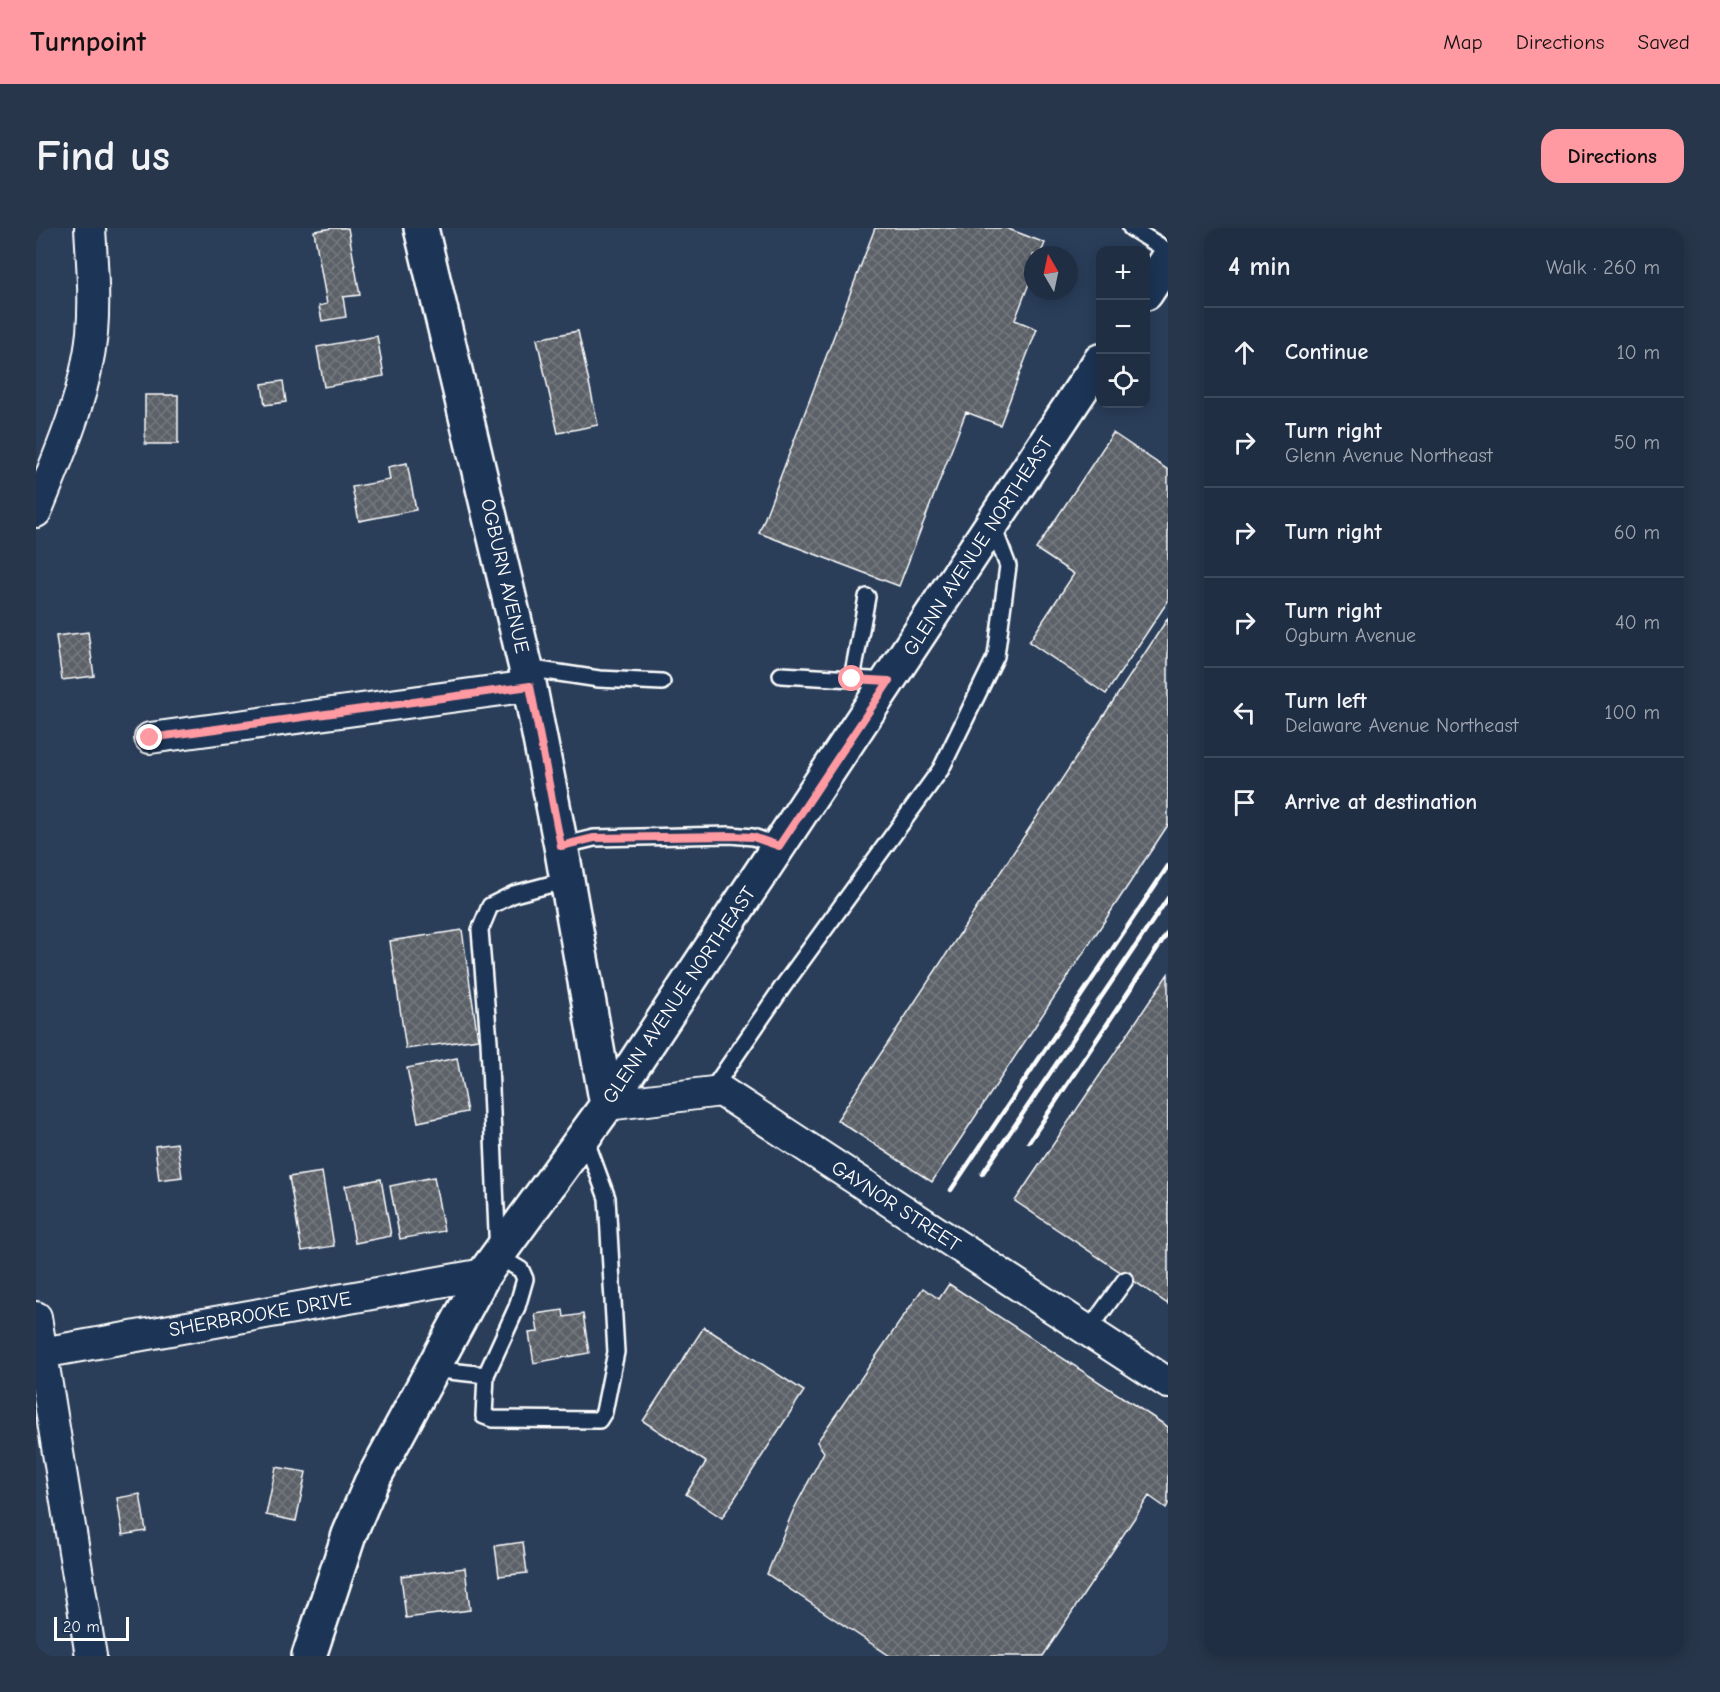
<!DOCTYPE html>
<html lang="en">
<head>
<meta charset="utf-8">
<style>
  body { margin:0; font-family:"Comic Neue",sans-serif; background:#28364b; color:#f1f3f6 }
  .controls { position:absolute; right:18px; top:18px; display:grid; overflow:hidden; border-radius:12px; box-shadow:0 3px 15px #0003 }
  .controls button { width:54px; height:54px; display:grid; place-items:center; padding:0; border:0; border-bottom:2px solid #3d4a5d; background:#202e44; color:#f1f3f6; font:30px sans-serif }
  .compass { position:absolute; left:988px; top:18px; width:54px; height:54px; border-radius:50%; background:#202e44; box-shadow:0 3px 15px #0003; rotate:351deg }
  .scale { position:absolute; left:18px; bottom:15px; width:75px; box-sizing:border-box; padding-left:6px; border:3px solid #fff; border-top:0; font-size:16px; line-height:21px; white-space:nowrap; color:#fff; -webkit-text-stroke:4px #1d3557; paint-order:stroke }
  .stop { position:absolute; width:18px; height:18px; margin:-14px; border:4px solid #ff9aa2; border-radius:50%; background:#fff }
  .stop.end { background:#ff9aa2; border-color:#fff; box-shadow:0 2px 6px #0008 }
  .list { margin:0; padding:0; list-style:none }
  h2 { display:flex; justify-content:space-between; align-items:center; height:78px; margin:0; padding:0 24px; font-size:26px }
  h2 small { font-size:20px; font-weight:400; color:#a2a8b2 }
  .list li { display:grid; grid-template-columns:39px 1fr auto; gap:18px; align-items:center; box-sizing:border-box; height:90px; padding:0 24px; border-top:2px solid #3d4a5d }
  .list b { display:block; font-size:22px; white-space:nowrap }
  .list p { margin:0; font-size:20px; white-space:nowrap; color:#a2a8b2 }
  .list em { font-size:20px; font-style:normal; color:#a2a8b2 }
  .icon { flex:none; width:33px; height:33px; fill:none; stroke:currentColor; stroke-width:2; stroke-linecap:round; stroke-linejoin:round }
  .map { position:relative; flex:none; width:1132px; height:1428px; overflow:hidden; border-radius:18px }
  header { display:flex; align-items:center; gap:36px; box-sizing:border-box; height:84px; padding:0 30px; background:#ff9aa2; color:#111 }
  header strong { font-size:28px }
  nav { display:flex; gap:33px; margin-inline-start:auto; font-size:21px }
  .intro { display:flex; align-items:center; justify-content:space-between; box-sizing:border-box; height:144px; padding:0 36px }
  h1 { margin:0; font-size:42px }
  .button { padding:15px 27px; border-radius:18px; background:#ff9aa2; color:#111; font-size:21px; font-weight:700 }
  main { display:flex; gap:36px; padding:0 36px }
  aside { flex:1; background:#202e44; border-radius:18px; box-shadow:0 3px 15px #0003 }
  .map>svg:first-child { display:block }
</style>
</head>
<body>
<header>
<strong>Turnpoint</strong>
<nav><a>Map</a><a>Directions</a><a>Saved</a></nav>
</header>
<div class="intro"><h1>Find us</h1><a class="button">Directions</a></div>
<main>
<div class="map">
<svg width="1132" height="1428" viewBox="0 0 1132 1428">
  <defs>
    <pattern id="building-cross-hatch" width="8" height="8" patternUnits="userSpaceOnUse" patternTransform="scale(1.5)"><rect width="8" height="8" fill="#5c6167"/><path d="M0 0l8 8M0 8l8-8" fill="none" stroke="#74797e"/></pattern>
  </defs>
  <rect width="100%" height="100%" fill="#2a3e5a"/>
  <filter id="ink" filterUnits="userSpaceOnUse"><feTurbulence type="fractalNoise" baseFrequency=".0167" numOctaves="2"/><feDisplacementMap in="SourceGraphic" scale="12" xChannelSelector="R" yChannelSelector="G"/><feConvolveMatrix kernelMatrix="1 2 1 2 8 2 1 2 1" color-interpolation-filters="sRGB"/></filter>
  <g filter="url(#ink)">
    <path fill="url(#building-cross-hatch)" stroke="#fff" stroke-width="1.5" d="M297,0H312L324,67L307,69L310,89L286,93L283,78L291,76L278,3Z
      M839,0H970L1009,15L1004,27H997V45L979,92L1001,101L964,197L930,184L863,358L723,305Z
      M542,103L562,197L522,205L501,111Z
      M341,108L348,148L288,159L281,119Z
      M247,153L250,174L229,177L226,156Z
      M109,167H142V216H109Z
      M1077,205L1132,242V373L1070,466L993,414L1038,346L1000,321Z
      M371,235L380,282L323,293L316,259L354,252L352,239Z
      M1132,390V597L896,954L801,892Z
      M52,404L58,448L26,452L20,408Z
      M426,702L442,811L370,821L354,713Z
      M1132,746V1076L979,973Z
      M421,830L431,884L382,894L371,840Z
      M141,915L146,949L123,952L119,918Z
      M286,944L298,1018L266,1023L253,949Z
      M398,949L408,1003L364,1011L354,958Z
      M345,951L355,1008L319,1015L309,958Z
      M913,1056L1132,1199V1276L1130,1280L1113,1268L1007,1428H854L731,1346L757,1283L788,1224L781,1214L887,1060L903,1071Z
      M527,1082L528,1089L547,1086L553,1125L498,1135L493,1105L502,1104L499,1086Z
      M668,1099L768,1163L686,1290L650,1266L670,1234L607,1193Z
      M240,1239L270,1244L260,1293L230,1287Z
      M104,1266L110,1303L87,1307L81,1270Z
      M487,1314L491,1345L463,1348L459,1318Z
      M429,1340L434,1382L370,1390L365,1348Z"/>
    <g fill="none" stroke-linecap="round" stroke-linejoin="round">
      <defs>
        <path id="lane" d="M1095,0L1132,23
          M490,440L563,451L626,454
          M745,447L853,453
          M816,451L831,369
          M525,618L558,610L694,607L717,609L743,618
          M674,865L748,757L905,541L960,428L972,338L956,296
          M1052,1103L1089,1052
          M395,1141L450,1147L448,1188L456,1191L563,1192L568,1184L580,1124L571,970L549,910
          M450,1147L481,1079L489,1051L485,1042L462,1028L453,813L444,702L454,678L478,666L531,652"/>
        <path id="street" d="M0,284C23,227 50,167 56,105C59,70 56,35 54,0
          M114,510L494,458
          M571,877L685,863L1132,1155
          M0,1089L55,1428
          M0,1126L448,1046"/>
        <path id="secondary" d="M385,0L490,440L525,618L571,877
          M1110,65L1132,31
          M273,1428L313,1307L335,1255L448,1046L571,877L1064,133"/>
      </defs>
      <use href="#lane" stroke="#fff" stroke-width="20"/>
      <use href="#street" stroke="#fff" stroke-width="34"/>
      <use href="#secondary" stroke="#fff" stroke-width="38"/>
      <use href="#lane" stroke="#1d3557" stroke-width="15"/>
      <use href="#street" stroke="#1d3557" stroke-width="30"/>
      <use href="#secondary" stroke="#1d3557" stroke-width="33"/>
      <path stroke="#fff" stroke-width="4.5" d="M993,914L1132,704
        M946,946L1132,670
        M915,962L1132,638"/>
    </g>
  </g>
  <g fill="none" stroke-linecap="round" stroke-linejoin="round" filter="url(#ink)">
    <path stroke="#ff9aa2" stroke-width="8" d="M114,510L494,458L525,618L558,610L694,608L717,609L743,618L853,453L816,451"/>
  </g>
  <g text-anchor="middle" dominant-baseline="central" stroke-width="5" stroke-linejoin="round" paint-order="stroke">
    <g font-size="20" fill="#fff" stroke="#1d3557">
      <text transform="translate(942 318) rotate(-57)">GLENN AVENUE NORTHEAST</text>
      <text transform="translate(469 348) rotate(77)">OGBURN AVENUE</text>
      <text transform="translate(643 767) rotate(-56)">GLENN AVENUE NORTHEAST</text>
      <text transform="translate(860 978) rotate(33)">GAYNOR STREET</text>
      <text transform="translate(224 1086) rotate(-10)">SHERBROOKE DRIVE</text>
    </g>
  </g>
</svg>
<div class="controls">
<button>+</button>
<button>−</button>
<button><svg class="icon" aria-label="locate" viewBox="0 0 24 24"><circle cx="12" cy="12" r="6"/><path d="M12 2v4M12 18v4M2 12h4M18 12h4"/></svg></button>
</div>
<svg class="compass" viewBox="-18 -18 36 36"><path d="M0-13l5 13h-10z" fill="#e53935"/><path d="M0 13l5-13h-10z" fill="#a2a8b2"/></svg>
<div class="scale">20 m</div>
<div class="stop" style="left:816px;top:451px"></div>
<div class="stop end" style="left:114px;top:510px"></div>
</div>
<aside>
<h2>4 min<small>Walk · 260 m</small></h2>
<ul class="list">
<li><svg class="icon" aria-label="ahead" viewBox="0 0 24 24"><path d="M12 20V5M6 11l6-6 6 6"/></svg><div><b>Continue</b></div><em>10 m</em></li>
<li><svg class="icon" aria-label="right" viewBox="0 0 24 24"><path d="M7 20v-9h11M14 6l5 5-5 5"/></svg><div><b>Turn right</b><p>Glenn Avenue Northeast</p></div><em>50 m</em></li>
<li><svg class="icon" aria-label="right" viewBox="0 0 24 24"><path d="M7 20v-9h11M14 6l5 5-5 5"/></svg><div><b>Turn right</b></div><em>60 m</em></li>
<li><svg class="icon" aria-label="right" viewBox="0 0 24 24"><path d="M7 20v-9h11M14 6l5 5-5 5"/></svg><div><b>Turn right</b><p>Ogburn Avenue</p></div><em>40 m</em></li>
<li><svg class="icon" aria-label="left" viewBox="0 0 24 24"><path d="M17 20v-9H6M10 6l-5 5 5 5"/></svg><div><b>Turn left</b><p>Delaware Avenue Northeast</p></div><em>100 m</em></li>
<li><svg class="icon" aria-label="arrive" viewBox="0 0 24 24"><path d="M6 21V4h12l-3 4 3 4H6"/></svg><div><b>Arrive at destination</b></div></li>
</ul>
</aside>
</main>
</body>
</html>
